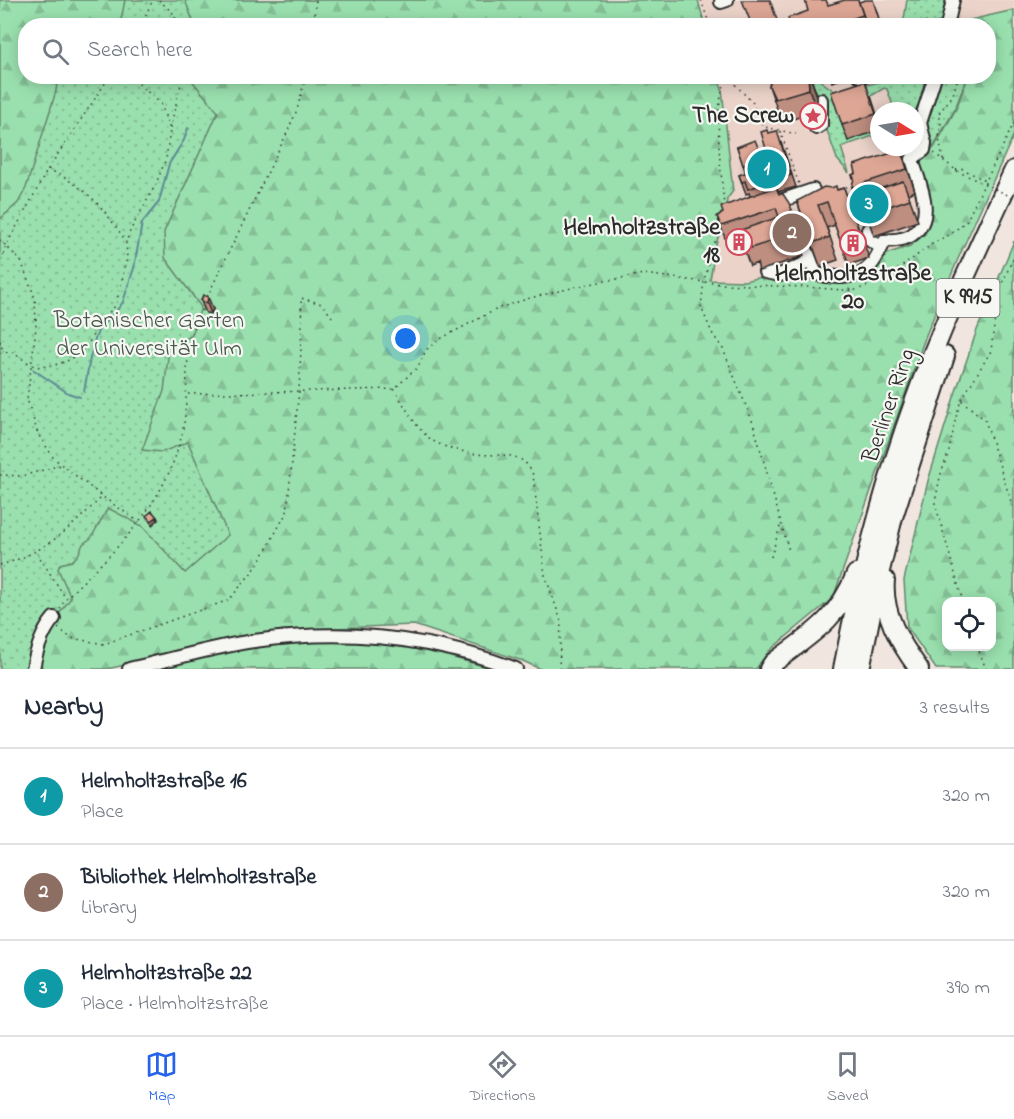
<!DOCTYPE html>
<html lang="en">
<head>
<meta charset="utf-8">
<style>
  body { margin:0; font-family:"Indie Flower",sans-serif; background:#f2f2f3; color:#1f2937 }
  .controls { position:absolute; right:18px; bottom:18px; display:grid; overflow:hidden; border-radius:12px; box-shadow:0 3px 15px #0003 }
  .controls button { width:54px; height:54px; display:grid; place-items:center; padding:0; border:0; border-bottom:2px solid #e0e1e3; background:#fff; color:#1f2937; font:30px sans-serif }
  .compass { position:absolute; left:870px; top:102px; width:54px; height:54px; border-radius:50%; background:#fff; box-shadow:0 3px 15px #0003; rotate:101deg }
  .you { position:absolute; left:406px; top:339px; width:21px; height:21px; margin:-15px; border:4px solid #fff; border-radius:50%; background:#1a73e8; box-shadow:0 0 0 9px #1a73e833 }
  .badge { display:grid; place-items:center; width:39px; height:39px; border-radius:50%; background:#2563eb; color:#fff; font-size:20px; font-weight:700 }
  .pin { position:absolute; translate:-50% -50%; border:3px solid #fff; box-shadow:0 2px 6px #0006 }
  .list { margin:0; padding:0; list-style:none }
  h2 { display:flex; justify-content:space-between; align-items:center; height:78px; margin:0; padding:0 24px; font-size:26px }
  h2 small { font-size:20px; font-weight:400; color:#747a83 }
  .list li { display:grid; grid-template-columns:39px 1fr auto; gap:18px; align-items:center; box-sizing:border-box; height:96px; padding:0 24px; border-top:2px solid #e0e1e3 }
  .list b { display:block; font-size:22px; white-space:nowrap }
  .list p { margin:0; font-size:20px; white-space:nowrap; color:#747a83 }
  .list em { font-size:20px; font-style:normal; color:#747a83 }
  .icon { flex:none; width:33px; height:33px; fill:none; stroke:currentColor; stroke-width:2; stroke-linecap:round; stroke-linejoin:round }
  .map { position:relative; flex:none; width:1014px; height:669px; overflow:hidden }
  .search { position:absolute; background:#fff; box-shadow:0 3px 15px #0003; left:18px; right:18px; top:18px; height:66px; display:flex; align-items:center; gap:15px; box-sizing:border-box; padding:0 21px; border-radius:24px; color:#747a83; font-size:22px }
  .sheet { height:366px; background:#fff }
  nav { display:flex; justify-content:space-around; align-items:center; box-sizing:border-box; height:84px; border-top:2px solid #e0e1e3; background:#fff; font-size:16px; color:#747a83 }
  nav a { display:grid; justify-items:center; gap:3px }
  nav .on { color:#2563eb }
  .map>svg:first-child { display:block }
</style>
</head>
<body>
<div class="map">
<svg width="1014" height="669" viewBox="0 0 1014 669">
  <defs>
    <pattern id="grass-dots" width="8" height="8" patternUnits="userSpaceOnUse" patternTransform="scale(1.5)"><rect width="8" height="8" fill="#9ae0ae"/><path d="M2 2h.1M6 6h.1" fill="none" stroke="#85c096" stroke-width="1.8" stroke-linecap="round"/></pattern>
    <pattern id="forest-firs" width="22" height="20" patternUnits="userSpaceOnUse" patternTransform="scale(1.5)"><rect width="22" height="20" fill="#9ae0ae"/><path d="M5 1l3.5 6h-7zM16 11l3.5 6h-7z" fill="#85c096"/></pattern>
  </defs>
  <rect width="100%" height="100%" fill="#f1e6df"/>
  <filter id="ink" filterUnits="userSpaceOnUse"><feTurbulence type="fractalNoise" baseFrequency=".0167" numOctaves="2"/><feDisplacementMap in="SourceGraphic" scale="12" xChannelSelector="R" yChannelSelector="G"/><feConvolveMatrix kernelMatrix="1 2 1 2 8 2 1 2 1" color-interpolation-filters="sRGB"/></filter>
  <g filter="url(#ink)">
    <path fill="#ebd3c9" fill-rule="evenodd" d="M700,0H1014V10L962,22V26H707Z
      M719,77H968L956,109L934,149L929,205L931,219L925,234L910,246L886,254L858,279L831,284L814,280L761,277L744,281L710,280L716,244L726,213L727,199L722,89ZM879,111H915V147H879Z"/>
    <path fill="url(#grass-dots)" stroke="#62866c" stroke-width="1.5" d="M33,0H508L455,26H26V76L393,77L283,510L39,669H0V43Z
      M907,0H947L944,21L928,25L926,22L917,25L916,22L909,24V25L903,26Z
      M808,77H815L837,93L898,77H925L921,99L915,111H889L892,103L887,89L884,88L871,96L848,140L879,130V134L841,147L849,173L837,159L824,122L827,102L818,94Z
      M941,77H967L955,109L933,147L926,123Z"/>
    <path fill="url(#forest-firs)" stroke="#62866c" stroke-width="1.5" fill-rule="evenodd" d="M0,0H125L120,25L26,26V76L58,77L56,91L26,188L18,203L0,219Z
      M185,0H698L705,25L195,26Z
      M1014,10V134L958,259L926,335L833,598L769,651L756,669H540L523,661L414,625L283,630L107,669H39V654L55,619L71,598L58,569L60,564L72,561L78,555L83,544L91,538L108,508L142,526L185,573L228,535L188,442L162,452L142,450L164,391L169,349L192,335L201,307L165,258L164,232L218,112L189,77H718L722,89L733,191L727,199L726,213L716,244L710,280L744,281L761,277L805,274L814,280L831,284L858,279L886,254L910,246L925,234L931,219L915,158L934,148L956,109L968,77L988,76V26L962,25L961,22Z
      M1014,241V669H936L907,627L904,580L928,481L954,397L977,330ZM946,602H992V646H946Z
      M372,640L411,646L494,669H152L230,651L295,642Z"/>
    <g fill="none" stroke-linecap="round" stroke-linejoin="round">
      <path stroke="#5c8a94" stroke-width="2" d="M34,370L68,393L80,397
        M84,392L90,358L95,339L100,326L112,317L123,302L134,268L142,223L159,202L169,164L184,140L188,128"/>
      <defs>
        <path id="minor" d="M721,2L727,0
          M947,26L953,0
          M860,76H865
          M816,128L821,125V100
          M771,204L813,190
          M868,230L871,241L881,247
          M805,246L811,261
          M765,272L780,275L811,261L816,274C832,278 858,280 870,266C877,259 880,249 885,241C894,240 906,240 913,234C937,216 918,181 912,159L924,150L925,143L920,123L935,76
          M33,669C36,651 42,632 54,618
          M129,669C170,660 212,647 254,641C343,628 432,637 516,669"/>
        <path id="highway" d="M885,580C882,614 900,643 919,669
          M769,669L773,663C810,635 838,620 856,574
          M843,669C860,578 883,488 915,400C943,322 979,246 1014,170
          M860,669L878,579L893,517L945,356"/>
      </defs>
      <use href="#minor" stroke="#2b2b2b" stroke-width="16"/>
      <use href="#highway" stroke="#2b2b2b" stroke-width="22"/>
      <path stroke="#2b2b2b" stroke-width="1.5" stroke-dasharray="1.5 4.5" stroke-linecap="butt" d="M159,0L174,14L178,26
        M701,0L710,26
        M140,26L153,0
        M314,26L316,0
        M727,76L753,103L759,121L765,127L796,134
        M170,128L183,76
        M780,131L799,184
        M934,153L957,171
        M943,160L939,138L941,123L939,113L953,95L958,76
        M48,169C86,187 104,207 126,242
        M956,170L961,168L986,181
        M840,189L853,185
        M724,207C722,172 711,109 727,78
        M720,224L704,280L701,307L712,333L723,349L753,423L789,551
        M0,240L21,261L35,298L36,328L27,399L38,434L53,457L62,465L103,497L139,522
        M0,266L6,246L48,169L110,76
        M207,297L287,133L297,110L306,76
        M0,341L3,351
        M0,353L12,352L32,365L40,367L55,365L69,360L86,348L100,322L116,305L127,258L126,242L131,229L155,186L166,159L170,130L161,104L130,76
        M188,394L393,389
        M962,399L991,351L998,293L1014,256
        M0,475L22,476L61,465
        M37,553L65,597
        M771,557L781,523
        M0,565C45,553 69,529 102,497
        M963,602L935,503L940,477L949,451L956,417L961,400L985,420L1014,511
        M60,609L66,598C119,547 171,500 184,423C188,395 185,365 191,337C194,327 199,317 203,307
        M58,628L71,638L104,644L229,600L257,566L287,512L299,390L302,329L301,298L322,304L332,317
        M977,646L986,669
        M559,669L561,621L545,575L533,475C523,449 500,457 477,454C464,452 449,449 437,443C416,432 407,408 394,389L418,367L426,350L438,340L499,308L530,298L584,285L644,274L720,284L807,287L841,290H857L889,276L935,242L951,234L967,220L1014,123"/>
      <use href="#minor" stroke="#f6f6f2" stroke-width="12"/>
      <use href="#highway" stroke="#f6f6f2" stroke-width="18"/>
      <path stroke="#2b2b2b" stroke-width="1.5" stroke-dasharray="1.5 4.5" stroke-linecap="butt" d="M957,171L1014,198"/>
    </g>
    <path fill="#be8f80" stroke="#2b2b2b" stroke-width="1.5" d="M873,0L881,26H751L779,25L829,5L860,4Z
      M810,76L817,96V111L784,122L777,109L769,86L770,83Z
      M830,76H850L832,82Z
      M871,96L879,121V130L848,141L842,125Z
      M768,133L781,142L796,187L778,192L792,210L801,233L797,235L804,256L759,271L757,263L750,266L742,244L729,249L717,216L723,213L750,196L749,193L746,194L739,175L746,173L737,147L760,152L766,149Z
      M901,150L915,191L908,194L918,221L874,236L865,210H861L852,187L854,180L852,175Z
      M844,188L869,258L849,265L835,225L827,228L838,260L820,266L797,201Z
      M203,295L213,309L211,314L206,313L201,301Z"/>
    <path fill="#9b7468" stroke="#2b2b2b" stroke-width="1.5" d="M808,76H810L817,96V111L809,89Z
      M208,297L213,309L211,314L207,303Z
      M157,517L158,520L152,525L151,521Z"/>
    <path fill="#dda695" stroke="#2b2b2b" stroke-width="1.5" d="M742,0H770L779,26H752Z
      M805,0H826L828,5L845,0H858L863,15L835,24V26H790L788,18L808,11Z
      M865,0H873L879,19L866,23L859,2Z
      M789,22L790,26H779V25Z
      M767,76H808L809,89L775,99L769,86L770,82Z
      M865,81L876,114L842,125L831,92Z
      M767,130L768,133L777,131L791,175L748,189L745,181L742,182L739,175L757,169L755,163L743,165L737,147L755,140L760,152L766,149L761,132Z
      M901,150L907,169L864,183L867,193L903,181L910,199L866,214L857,188L852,187L854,178L852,175L856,173L854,165Z
      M836,186L837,190L844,188L861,236L841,243L827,202L818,205L830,237L812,243L797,201L824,187L831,188Z
      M776,187L779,194H783L789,203L792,210L788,213L796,233L751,248L749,240L742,243L738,231L779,217L776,208L721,226L717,216L723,213L721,207Z
      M203,295L208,297L207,303L201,301Z
      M152,511L157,517L151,521L146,516Z"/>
  </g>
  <defs>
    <symbol id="sight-ring" viewBox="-11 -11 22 22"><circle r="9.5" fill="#f6f6f2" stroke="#d1495b" stroke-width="1.5"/><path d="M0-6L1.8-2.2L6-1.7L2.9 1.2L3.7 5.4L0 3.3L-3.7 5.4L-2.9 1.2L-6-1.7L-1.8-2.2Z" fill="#d1495b"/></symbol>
    <symbol id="building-ring" viewBox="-11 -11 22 22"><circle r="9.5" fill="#f6f6f2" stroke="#d1495b" stroke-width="1.5"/><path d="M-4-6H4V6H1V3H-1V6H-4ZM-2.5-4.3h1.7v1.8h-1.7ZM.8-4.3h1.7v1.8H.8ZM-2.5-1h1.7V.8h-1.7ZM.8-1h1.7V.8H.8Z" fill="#d1495b"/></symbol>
  </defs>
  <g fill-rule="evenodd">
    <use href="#sight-ring" x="798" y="101" width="30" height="30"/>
    <use href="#building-ring" x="724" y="227" width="30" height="30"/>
    <use href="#building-ring" x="838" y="228" width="30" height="30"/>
  </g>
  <g text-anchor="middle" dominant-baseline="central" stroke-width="4.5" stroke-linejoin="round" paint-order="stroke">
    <rect fill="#f6f6f2" stroke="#686867" stroke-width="1.5" x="936.5" y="279" width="63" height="38" rx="4.5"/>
    <g font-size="22" font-weight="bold" fill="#2b2b2b">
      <text x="968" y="298">K 9915</text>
    </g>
    <g font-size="24" font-weight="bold" fill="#2b2b2b" stroke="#f6f6f2" text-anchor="end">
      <text x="794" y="116">The Screw</text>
      <text x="720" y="228">Helmholtzstraße<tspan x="720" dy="28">18</tspan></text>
      <text x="853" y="274" text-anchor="middle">Helmholtzstraße<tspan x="853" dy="28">20</tspan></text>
    </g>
    <g font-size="24" fill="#47584c" stroke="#f6f6f2">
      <text x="149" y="321">Botanischer Garten<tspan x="149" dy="28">der Universität Ulm</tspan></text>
    </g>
    <g font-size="24" fill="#2b2b2b" stroke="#f6f6f2">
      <text transform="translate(890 406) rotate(-71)">Berliner Ring</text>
    </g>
  </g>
</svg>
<div class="controls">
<button><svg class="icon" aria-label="locate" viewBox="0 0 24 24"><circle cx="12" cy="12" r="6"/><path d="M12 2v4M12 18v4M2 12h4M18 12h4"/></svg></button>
</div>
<svg class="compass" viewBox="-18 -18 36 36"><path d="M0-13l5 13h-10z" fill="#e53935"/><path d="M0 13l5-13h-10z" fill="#747a83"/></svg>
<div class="you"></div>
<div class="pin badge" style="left:767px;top:169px;background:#0f9aa8">1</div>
<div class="pin badge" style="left:792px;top:233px;background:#8d6e63">2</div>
<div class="pin badge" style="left:869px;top:204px;background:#0f9aa8">3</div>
<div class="search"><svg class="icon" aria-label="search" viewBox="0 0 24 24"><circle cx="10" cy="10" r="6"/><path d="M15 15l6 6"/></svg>Search here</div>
</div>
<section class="sheet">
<h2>Nearby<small>3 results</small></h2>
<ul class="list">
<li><span class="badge" style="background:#0f9aa8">1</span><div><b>Helmholtzstraße 16</b><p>Place</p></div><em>320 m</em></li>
<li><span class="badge" style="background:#8d6e63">2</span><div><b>Bibliothek Helmholtzstraße</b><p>Library</p></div><em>320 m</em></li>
<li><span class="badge" style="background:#0f9aa8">3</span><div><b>Helmholtzstraße 22</b><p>Place · Helmholtzstraße</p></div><em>390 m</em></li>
</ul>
</section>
<nav>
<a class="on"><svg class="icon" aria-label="map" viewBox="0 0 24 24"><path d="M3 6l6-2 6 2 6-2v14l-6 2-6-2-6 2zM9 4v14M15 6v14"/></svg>Map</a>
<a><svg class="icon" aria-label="directions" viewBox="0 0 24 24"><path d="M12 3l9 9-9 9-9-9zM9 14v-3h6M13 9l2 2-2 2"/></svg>Directions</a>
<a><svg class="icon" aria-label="saved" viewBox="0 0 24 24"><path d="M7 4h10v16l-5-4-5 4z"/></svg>Saved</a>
</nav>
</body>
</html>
